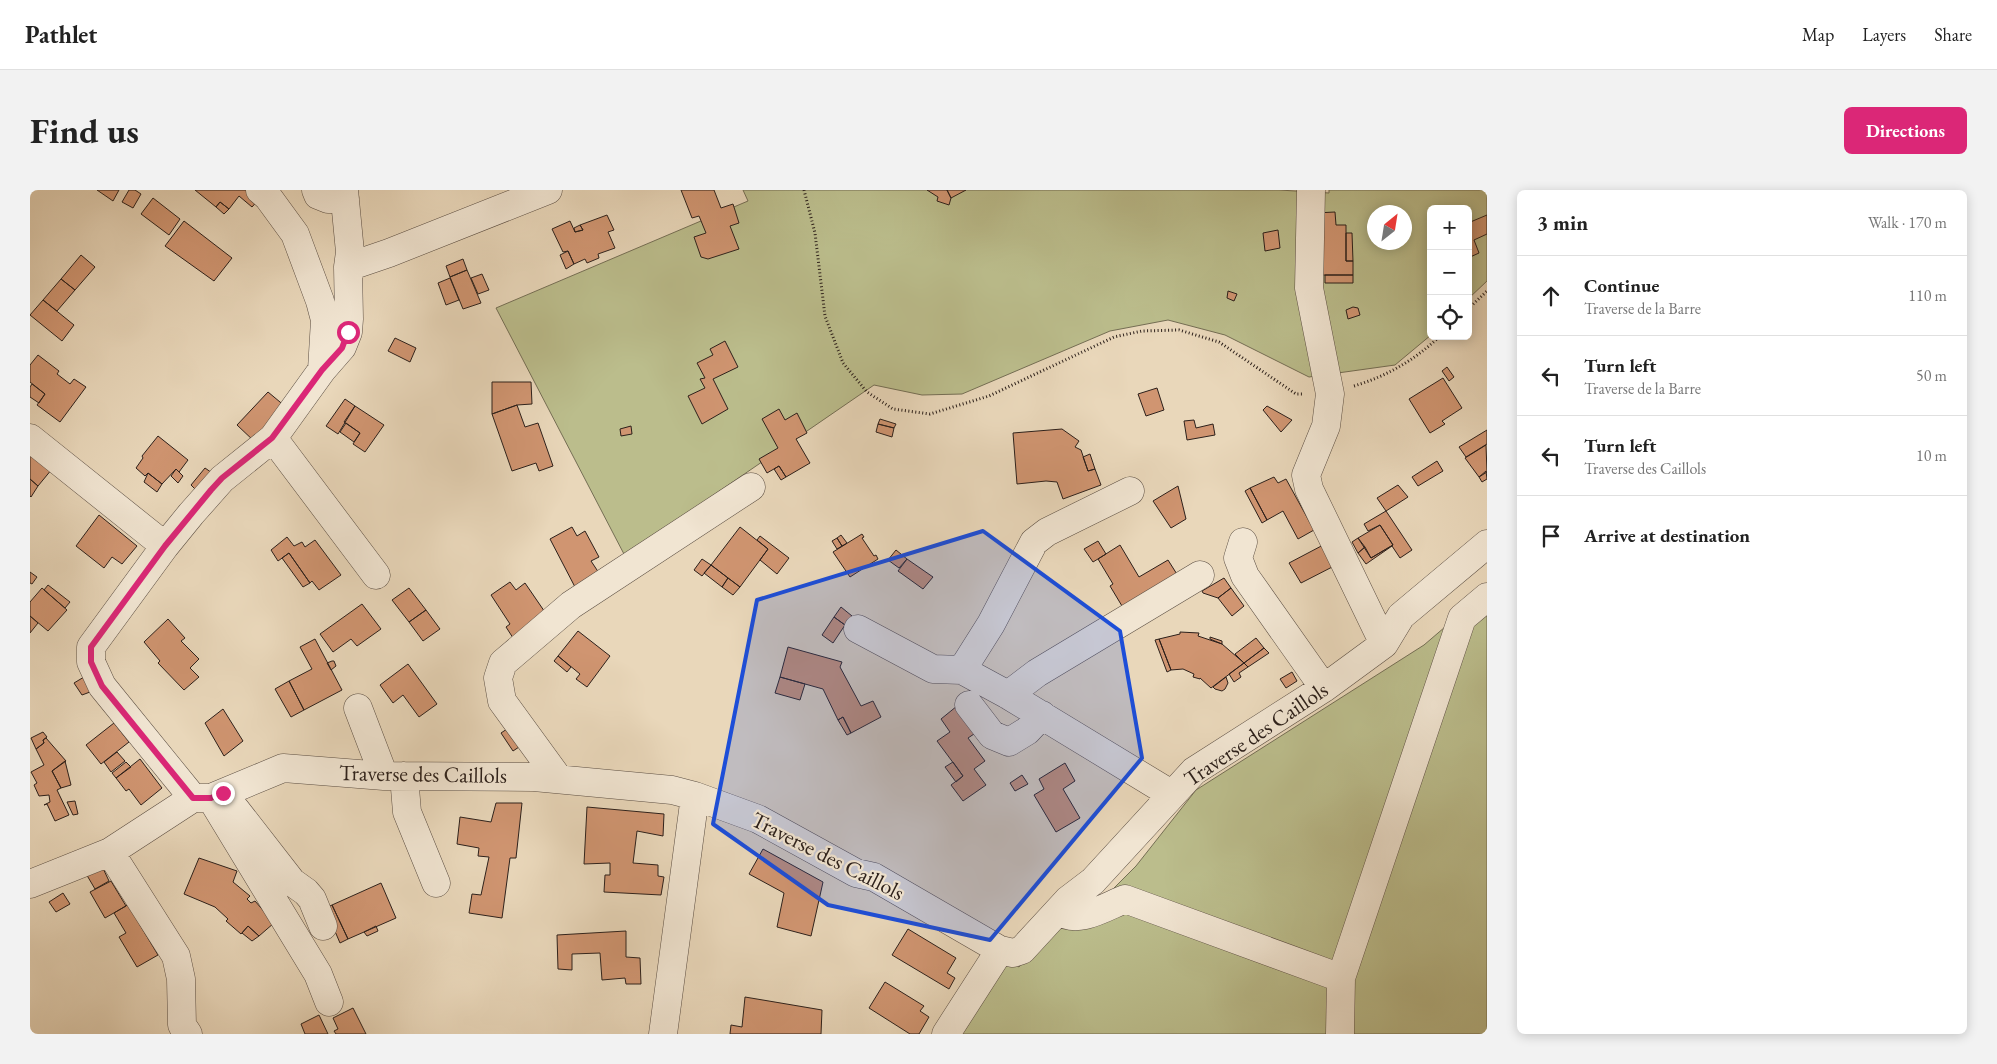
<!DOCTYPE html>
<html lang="en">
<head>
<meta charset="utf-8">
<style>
  body { margin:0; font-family:"EB Garamond",serif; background:#f2f2f2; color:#222 }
  .controls { position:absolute; right:15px; top:15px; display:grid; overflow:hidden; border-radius:8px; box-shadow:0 2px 12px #0003 }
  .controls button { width:45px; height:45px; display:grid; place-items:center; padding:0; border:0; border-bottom:1px solid #e0e0e0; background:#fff; color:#222; font:25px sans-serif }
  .compass { position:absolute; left:1337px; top:15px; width:45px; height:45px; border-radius:50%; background:#fff; box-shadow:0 2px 12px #0003; rotate:30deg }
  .stop { position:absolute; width:15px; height:15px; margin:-11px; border:4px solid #db2777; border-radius:50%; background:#fff }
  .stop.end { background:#db2777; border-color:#fff; box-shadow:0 1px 5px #0008 }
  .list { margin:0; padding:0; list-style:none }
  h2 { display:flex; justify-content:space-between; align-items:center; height:65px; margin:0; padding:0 20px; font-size:21px }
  h2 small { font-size:16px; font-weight:400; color:#767676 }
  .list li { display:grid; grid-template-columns:32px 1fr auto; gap:15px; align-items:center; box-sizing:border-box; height:80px; padding:0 20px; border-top:1px solid #e0e0e0 }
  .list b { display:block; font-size:19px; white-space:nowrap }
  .list p { margin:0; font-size:16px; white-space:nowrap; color:#767676 }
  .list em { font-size:16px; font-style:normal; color:#767676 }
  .icon { flex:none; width:28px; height:28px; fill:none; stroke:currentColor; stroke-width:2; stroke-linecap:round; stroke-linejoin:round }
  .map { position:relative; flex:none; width:1457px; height:844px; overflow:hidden; border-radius:8px }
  header { display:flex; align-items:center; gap:30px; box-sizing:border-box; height:70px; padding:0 25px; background:#fff; border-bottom:1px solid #e0e0e0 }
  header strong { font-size:24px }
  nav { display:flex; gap:28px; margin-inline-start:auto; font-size:18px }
  .intro { display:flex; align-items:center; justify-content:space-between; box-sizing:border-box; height:120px; padding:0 30px }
  h1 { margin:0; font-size:35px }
  .button { padding:12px 22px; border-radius:8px; background:#db2777; color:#fff; font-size:18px; font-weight:700 }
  main { display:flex; gap:30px; padding:0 30px }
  aside { flex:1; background:#fff; border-radius:8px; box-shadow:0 2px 12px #0003 }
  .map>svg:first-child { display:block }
</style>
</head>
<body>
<header>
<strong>Pathlet</strong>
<nav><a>Map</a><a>Layers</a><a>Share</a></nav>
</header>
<div class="intro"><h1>Find us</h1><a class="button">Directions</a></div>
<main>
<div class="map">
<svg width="1457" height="844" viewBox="0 0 1457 844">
  <rect width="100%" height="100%" fill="#e9d7ba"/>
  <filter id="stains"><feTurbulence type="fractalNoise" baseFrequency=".004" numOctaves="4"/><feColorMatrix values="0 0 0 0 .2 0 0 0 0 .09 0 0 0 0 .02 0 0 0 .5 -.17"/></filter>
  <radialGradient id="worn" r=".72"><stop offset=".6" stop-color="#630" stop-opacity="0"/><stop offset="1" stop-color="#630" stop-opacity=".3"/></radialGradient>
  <path fill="#bbbd8c" stroke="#746e54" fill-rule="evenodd" d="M713,0H1249L1299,3V0H1457V91L1438,109V19H1401V145L1365,175L1279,187L1195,145L1138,130L1080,141L932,204L892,205L844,195L595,366L466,118L718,11ZM1344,22H1374V52H1344Z
    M1457,401V844H927L975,769L989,777L1036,726L1080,702L1106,676L1166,600L1394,455Z"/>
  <path fill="#d09571" stroke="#2c201b" d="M67,0H89L83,11Z
    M99,0H105L111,4L103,18L92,12Z
    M165,0H220L230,8L222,17L209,6L199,19L190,12L186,17Z
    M651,0H684L691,18L703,14L709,33L700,36L709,59L678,69L671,67L664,47L676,43L669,26L662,28Z
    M897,0H917L921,8L919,15L907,11L908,7Z
    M917,0H936L921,8Z
    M123,8L150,29L139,45L111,24Z
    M190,12L199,19L194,24L186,17Z
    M1305,22L1306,35H1316V71H1323V85H1285V23Z
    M577,25L584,40L578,42L585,58L568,64L569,68L557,73L555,69L544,74L538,61L533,62L522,39L540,31L545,42L553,40L550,35Z
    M1457,25V44L1444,50L1449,63L1438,68V33Z
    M154,31L202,68L184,91L135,56Z
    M550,35L553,40L545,42L544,38Z
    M1248,40L1250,58L1235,61L1233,43Z
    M1316,43H1322L1323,71H1316Z
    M538,61L544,74L536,79L530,65Z
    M51,65L65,77L45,100L31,89Z
    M433,69L437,80L420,87L416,76Z
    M437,80L451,113L433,119L420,87Z
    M452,84L459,100L448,104L441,88Z
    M1295,85H1323V93H1295Z
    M420,88L429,110L416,115L408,93Z
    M31,89L45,100L27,121L13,110Z
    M1198,101L1207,104L1204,111L1197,108Z
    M13,110L44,135L32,151L0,125Z
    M1323,117L1328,118L1330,125L1318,129L1316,120Z
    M365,148L386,158L380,172L358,161Z
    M695,151L708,177L683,189L698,219L672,234L658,206L675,198L670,189L675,188L667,173L683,165L680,159Z
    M8,165L29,181L27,184L40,194L44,189L56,197L30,232L7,215L15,204L0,192V175Z
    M1417,177L1424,187L1419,191L1412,181Z
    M1413,188L1432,218L1412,231L1415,234L1400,243L1379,209Z
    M462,192H501L502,214L487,215L462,224Z
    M2,194L15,204L9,213L0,207V197Z
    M1127,198L1134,220L1116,226L1108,204Z
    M238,202L256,217L225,252L207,235Z
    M315,209L325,216L308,244L296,236Z
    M487,215L495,237L508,233L523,276L509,281L506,273L482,281L462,224Z
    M325,216L354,235L335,262L323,254L330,243L314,232Z
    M1237,216L1262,230L1251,242L1233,220Z
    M749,219L755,230L767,223L777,243L766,249L780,273L756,287L749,276L737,283L729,269L748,258L732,229Z
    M850,229L866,234L864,238L848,234Z
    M1164,230L1166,238L1183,234L1185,245L1157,250L1154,231Z
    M316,233L330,243L324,252L310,242Z
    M848,234L864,238L862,247L846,242Z
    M601,236L602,244L591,246L590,239Z
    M1032,239L1049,251L1045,257L1051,260L1058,281L1065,279L1071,295L1033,309L1027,292L1016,291L987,294L983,243Z
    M1457,240V254L1436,267L1429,257Z
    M128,246L158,270L149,282L146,279L132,294L118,283L115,286L106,278L113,268L112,266Z
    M1456,255L1457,282L1449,287L1435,268Z
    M0,262L22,279L8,296L0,289Z
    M1060,264L1065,279L1058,281L1053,267Z
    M1407,271L1413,281L1388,296L1382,287Z
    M749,276L756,287L751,290L744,279Z
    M175,278L185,285L170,304L161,295Z
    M146,279L153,286L148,293L141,286Z
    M1456,281L1457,289L1452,292L1449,287Z
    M118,283L132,294L127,302L114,292Z
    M1244,287L1248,293L1256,289L1284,340L1268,349L1253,321L1237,330L1220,298Z
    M0,289L8,296L1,307L0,306Z
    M1368,295L1378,307L1356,321L1347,308Z
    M1148,296L1156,329L1141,338L1123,311Z
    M1220,298L1237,330L1232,333L1215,301Z
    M1356,321L1382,360L1370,368L1362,356L1336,374L1328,363L1335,357L1341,368L1363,355L1350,335L1338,341L1334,334Z
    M69,325L107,356L92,374L82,367L74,378L46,356Z
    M1350,335L1363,355L1341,368L1328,348Z
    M542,337L547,346L555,341L569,367L561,371L569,383L545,397L520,349Z
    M710,337L738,359L710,397L681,375Z
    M832,344L834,347L832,348L844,366L846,365L848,369L820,387L803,362Z
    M811,345L817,353L812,356L807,348Z
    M730,346L759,368L747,384L730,370L738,359L727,350Z
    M257,347L264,356L272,352L275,357L285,350L311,385L289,400L282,391L280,393L259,363L248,371L241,360Z
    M807,348L812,356L807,359L802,351Z
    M1328,348L1335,357L1328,363L1322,352Z
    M1068,351L1076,364L1063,372L1054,359Z
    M1297,353L1308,374L1271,393L1259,373Z
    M1090,355L1109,387L1138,370L1150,389L1095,421L1080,396L1083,394L1068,369Z
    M866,360L877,369L869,378L858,370Z
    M259,363L280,393L273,397L252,368Z
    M672,369L681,375L672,386L664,380Z
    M877,369L903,387L893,399L868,381Z
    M681,375L698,388L692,397L674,383Z
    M0,382L7,387L2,394L0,393Z
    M698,388L710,397L703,405L692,397Z
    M1194,388L1201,398L1188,408L1173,403L1172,401Z
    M480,392L486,400L495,393L519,428L485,451L476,437L480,434L461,405Z
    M18,395L40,412L35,418L14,400Z
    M12,398L37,420L18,441L0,426V412Z
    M379,398L396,420L379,432L362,410Z
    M1201,398L1214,416L1202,426L1188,408Z
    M332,414L351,439L327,456L321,449L303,462L290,444Z
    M811,417L822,426L815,435L804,427Z
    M396,420L410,439L393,451L379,432Z
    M0,426L8,433L0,443Z
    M804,427L815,435L803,453L792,445Z
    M138,429L155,448L151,451L169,469L160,478L169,487L154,500L128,473L130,471L114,452Z
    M548,441L580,466L557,497L546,489L550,484L528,466Z
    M1150,442L1169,443L1168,446L1192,454L1214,473L1181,498L1170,488V489L1163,487L1164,484L1153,479L1141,480L1129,449L1150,444Z
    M1180,447L1192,451V454L1180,449Z
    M1226,448L1234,458L1214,473L1205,464Z
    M285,449L312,500L274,520L259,491L282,479L270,457Z
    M1129,449L1141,480L1137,482L1125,450Z
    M758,457L812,472L810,477L831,516L843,511L851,527L821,543L813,527L808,530L793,499L750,487Z
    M1234,458L1239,463L1218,477L1214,473Z
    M528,466L541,477L537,482L524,471Z
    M302,471H304L306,476L301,480L297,473Z
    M1214,473L1218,477L1209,483L1211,487L1204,492L1199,484Z
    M378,474L407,514L389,527L373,505L363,513L350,495Z
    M1262,482L1267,491L1256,498L1250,489Z
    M59,484L68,499L52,505L44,493Z
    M750,487L775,494L770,510L745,503Z
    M1196,487L1198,493L1195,499L1192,501L1185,499L1183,497Z
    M259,491L274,520L261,527L245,499Z
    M927,516L947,542L938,548L955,571L944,579L956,595L933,611L921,595L933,586L907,551L920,542L911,529Z
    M193,519L213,551L194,566L175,533Z
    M813,527L821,543L817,545L808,530Z
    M84,533L99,552L71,574L56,555Z
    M480,537L489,557L483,561L471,543Z
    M13,542L17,547L13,550L14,553L6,559L1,548Z
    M16,548L36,571L22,581L31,598L27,600L39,625L25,631L17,614L14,615L20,612L19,605L9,606L4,595L7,593L1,582L14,575L6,559L14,553L13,550Z
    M87,562L95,571L81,582L74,572Z
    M110,569L132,598L111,615L99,599L96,601L86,588Z
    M35,571L41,595L31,598L22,581Z
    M96,572L101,577L86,588L82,583Z
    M923,572L933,586L926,592L915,577Z
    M1035,573L1045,591L1033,599L1050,628L1026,642L1004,605L1014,599L1009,589Z
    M992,585L998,594L985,601L980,593Z
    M45,611L48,624L43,625L37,612Z
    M466,613H492L486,668H480L472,728L439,723L442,704L451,705L459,667L448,666L449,658L427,654L430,627L461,632Z
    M557,617L634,624L633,646L607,641L603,673L628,675V686L634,687L631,705L574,702L575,685H580V673L554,674Z
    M733,659L793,692L781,746L747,737L754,703L719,684Z
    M169,668L207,681L203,692L220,706L217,709L221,713L225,711L244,733L229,746L218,736L211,744L196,731L198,729L185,717L154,704Z
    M71,674L79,691L65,699L55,682Z
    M81,691L96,716L75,728L60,702Z
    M351,693L366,728L318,749L302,715Z
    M33,703L40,714L26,722L19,712Z
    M109,708L110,735L128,765L107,777L89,747L96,743L84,723Z
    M302,715L318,749L310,753L295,718Z
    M218,736L229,746L222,751L212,743Z
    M346,736L348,741L337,746L334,742Z
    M878,739L926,768L917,783L925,788L919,799L862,765Z
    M596,741V767L610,768L611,794H596L595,788L572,790L570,763L542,764V780L528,779L527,745Z
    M855,792L894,816L890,821L899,827L889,844H880L839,818Z
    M715,807L792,820L791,844H700L701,835L712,837Z
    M323,818L336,844H306L304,841L308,839L303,828Z
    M289,825L298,844H275L271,834Z"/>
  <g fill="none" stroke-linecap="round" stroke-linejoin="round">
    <defs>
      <path id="minor" d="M230,0L238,7L265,44L290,111L295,130L292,180
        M286,0L288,5L298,9H315
        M1281,0L1279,98L1300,204L1296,236L1276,285L1279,299L1354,454
        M318,77L359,63L518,0
        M0,248L135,356
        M243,248L346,385
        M1213,352L1208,368L1215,386L1294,498
        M828,439L903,479L932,480L978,505L1141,604
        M932,480L961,434L1004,352L1017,342L1100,301
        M978,505L1007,483L1170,385
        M939,515L962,545L979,552L997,541L1012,525
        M328,518L354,586
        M374,586L377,622L406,693
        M528,588L472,511L468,488L473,473L541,415L721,297
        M163,608L72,496L61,472V457L135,356L161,324L192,289L243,248L292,180L312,157L318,142L319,129L318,77L320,62L314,0
        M181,608L288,784L299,812
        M206,620L262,692L276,702L282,709L293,736
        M80,662L146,766L151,789L152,835L158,844
        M0,694L80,662L163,608H181L253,578L354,586L504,587L642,600L665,606L728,629L826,683L844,687L970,760L983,763L992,760L1038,710L1063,691L1164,581L1294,498L1354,454L1371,426L1457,354
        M1029,721C1048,735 1075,717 1095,709L1311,788L1310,844
        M1311,788L1432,428L1457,407
        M633,844L665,606
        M916,844L970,760"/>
    </defs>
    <use href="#minor" stroke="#5b4e43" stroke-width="29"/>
    <path stroke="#2c201b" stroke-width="3" stroke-dasharray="1 2.5" stroke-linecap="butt" d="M774,0L785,43L795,126L813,173L837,202L863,219L900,224L959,206L1084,147L1112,141L1149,140L1189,152L1266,204H1274
      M1438,119L1457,101
      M1324,196C1357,186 1385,170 1410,146"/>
    <use href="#minor" stroke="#f1e5d2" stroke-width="28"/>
  </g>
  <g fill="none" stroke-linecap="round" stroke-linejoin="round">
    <path stroke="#db2777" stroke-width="6" d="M193,603L181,608H163L72,496L61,472V457L135,356L181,300L192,288L242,248L292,180L312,158L318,142"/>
  </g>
  <path fill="#1d4ed8" fill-opacity="0.2" stroke="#1d4ed8" stroke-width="4" stroke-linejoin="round" d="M953,341L1090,441L1112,568L960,750L798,715L683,634L727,410Z"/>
  <g text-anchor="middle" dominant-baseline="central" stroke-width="4.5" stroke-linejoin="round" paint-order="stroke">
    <g font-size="22" fill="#2c201b" stroke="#f1e5d2">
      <text transform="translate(1226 544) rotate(-34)">Traverse des Caillols</text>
      <text transform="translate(393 584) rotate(1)">Traverse des Caillols</text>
      <text transform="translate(798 666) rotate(27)">Traverse des Caillols</text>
    </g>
  </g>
  <rect width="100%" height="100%" filter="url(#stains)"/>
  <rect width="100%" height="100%" fill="url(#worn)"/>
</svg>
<div class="controls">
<button>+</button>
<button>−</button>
<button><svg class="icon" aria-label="locate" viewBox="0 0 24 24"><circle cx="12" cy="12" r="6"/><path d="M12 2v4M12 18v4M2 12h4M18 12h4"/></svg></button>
</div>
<svg class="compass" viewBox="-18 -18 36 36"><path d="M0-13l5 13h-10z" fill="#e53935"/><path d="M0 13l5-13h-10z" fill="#767676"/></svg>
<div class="stop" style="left:318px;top:142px"></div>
<div class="stop end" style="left:193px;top:603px"></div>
</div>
<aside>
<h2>3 min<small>Walk · 170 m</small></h2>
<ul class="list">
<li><svg class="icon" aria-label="ahead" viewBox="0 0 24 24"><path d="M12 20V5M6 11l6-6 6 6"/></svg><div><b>Continue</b><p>Traverse de la Barre</p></div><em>110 m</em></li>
<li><svg class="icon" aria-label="left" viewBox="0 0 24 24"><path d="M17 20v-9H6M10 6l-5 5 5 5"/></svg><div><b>Turn left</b><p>Traverse de la Barre</p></div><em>50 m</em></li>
<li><svg class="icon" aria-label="left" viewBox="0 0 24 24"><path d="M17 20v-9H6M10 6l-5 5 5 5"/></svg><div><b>Turn left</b><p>Traverse des Caillols</p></div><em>10 m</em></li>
<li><svg class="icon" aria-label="arrive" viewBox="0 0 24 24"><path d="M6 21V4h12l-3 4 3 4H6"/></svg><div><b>Arrive at destination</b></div></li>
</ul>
</aside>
</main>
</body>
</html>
